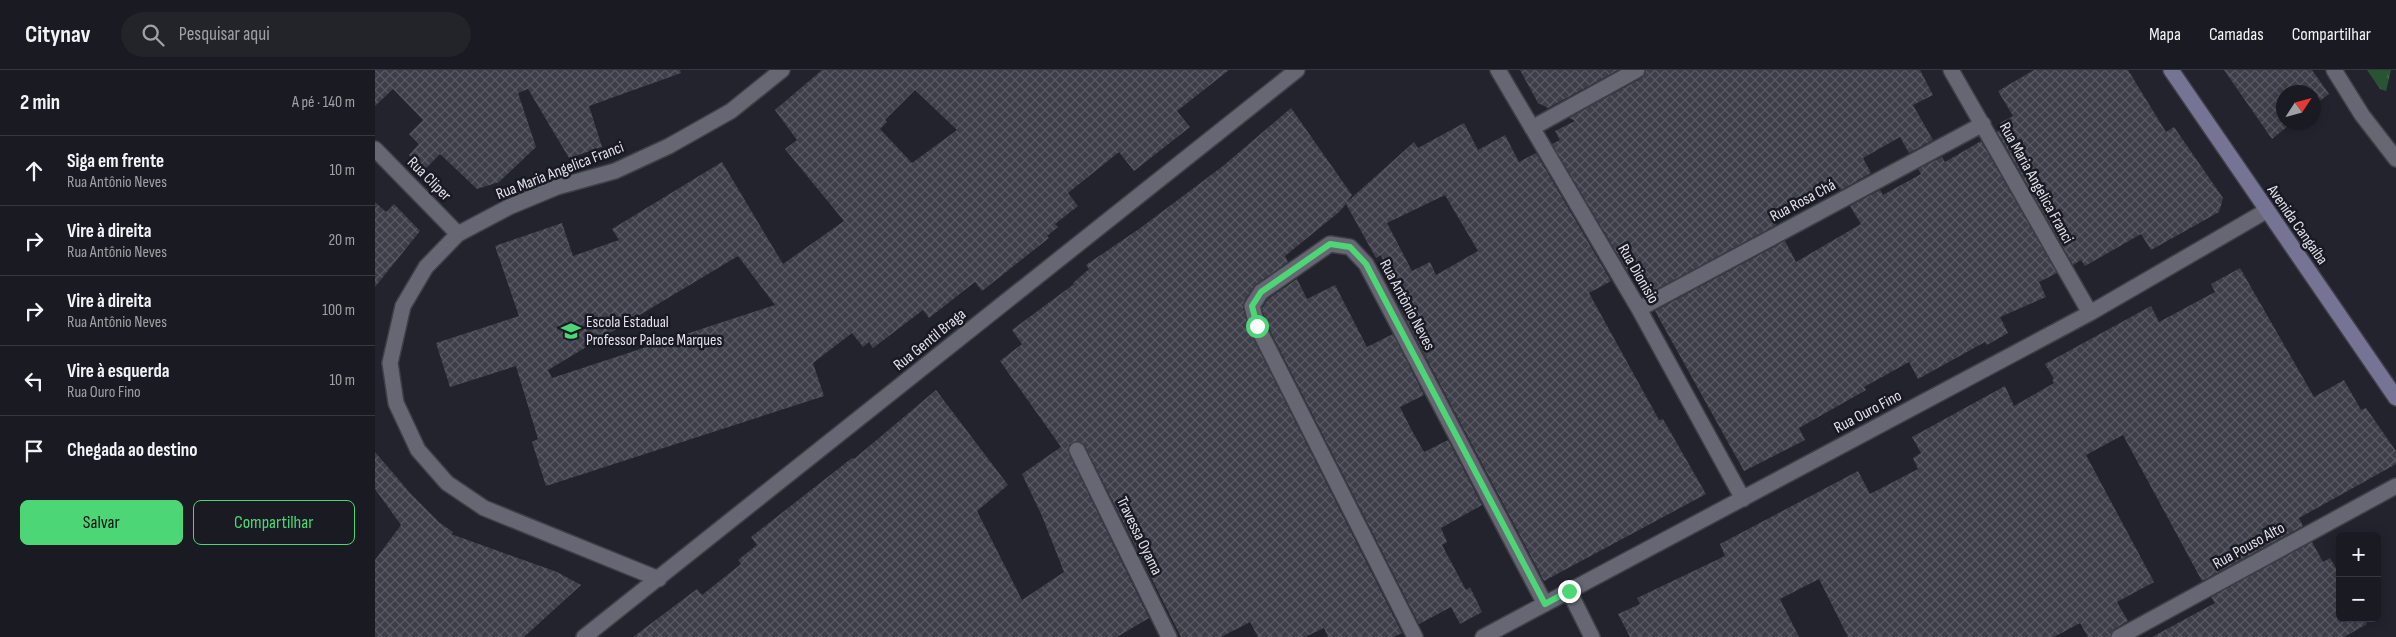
<!DOCTYPE html>
<html lang="pt">
<head>
<meta charset="utf-8">
<style>
  body { margin:0; font-family:"Sofia Sans Condensed",sans-serif; background:#23232a; color:#f1f3f6 }
  .controls { position:absolute; right:15px; bottom:15px; display:grid; overflow:hidden; border-radius:8px; box-shadow:0 2px 12px #0003 }
  .controls button { width:45px; height:45px; display:grid; place-items:center; padding:0; border:0; border-bottom:1px solid #383840; background:#1a1a22; color:#f1f3f6; font:25px sans-serif }
  .compass { position:absolute; left:1901px; top:15px; width:45px; height:45px; border-radius:50%; background:#1a1a22; box-shadow:0 2px 12px #0003; rotate:54deg }
  .stop { position:absolute; width:15px; height:15px; margin:-11px; border:4px solid #4cd676; border-radius:50%; background:#fff }
  .stop.end { background:#4cd676; border-color:#fff; box-shadow:0 1px 5px #0008 }
  .list { margin:0; padding:0; list-style:none }
  h2 { display:flex; justify-content:space-between; align-items:center; height:65px; margin:0; padding:0 20px; font-size:21px }
  h2 small { font-size:16px; font-weight:400; color:#9fa1a5 }
  .list li { display:grid; grid-template-columns:32px 1fr auto; gap:15px; align-items:center; box-sizing:border-box; height:70px; padding:0 20px; border-top:1px solid #383840 }
  .list b { display:block; font-size:19px; white-space:nowrap }
  .list p { margin:0; font-size:16px; white-space:nowrap; color:#9fa1a5 }
  .list em { font-size:16px; font-style:normal; color:#9fa1a5 }
  .actions { display:flex; gap:10px; padding:15px 20px }
  .actions a { flex:1; padding:11px 0; border:1px solid #4cd676; border-radius:8px; text-align:center; font-size:18px; color:#4cd676 }
  .actions .main { background:#4cd676; color:#111 }
  .icon { flex:none; width:28px; height:28px; fill:none; stroke:currentColor; stroke-width:2; stroke-linecap:round; stroke-linejoin:round }
  .map { position:relative; flex:none; width:2021px; height:567px; overflow:hidden }
  header { display:flex; align-items:center; gap:30px; box-sizing:border-box; height:70px; padding:0 25px; background:#1a1a22; border-bottom:1px solid #383840 }
  header strong { font-size:24px }
  nav { display:flex; gap:28px; margin-inline-start:auto; font-size:18px }
  .search { width:350px; height:45px; background:#23232a; display:flex; align-items:center; gap:12px; box-sizing:border-box; padding:0 18px; border-radius:28px; color:#9fa1a5; font-size:19px }
  main { display:flex }
  aside { flex:1; background:#1a1a22 }
  .map>svg:first-child { display:block }
</style>
</head>
<body>
<header>
<strong>Citynav</strong>
<div class="search"><svg class="icon" aria-label="search" viewBox="0 0 24 24"><circle cx="10" cy="10" r="6"/><path d="M15 15l6 6"/></svg>Pesquisar aqui</div>
<nav><a>Mapa</a><a>Camadas</a><a>Compartilhar</a></nav>
</header>
<main>
<aside>
<h2>2 min<small>A pé · 140 m</small></h2>
<ul class="list">
<li><svg class="icon" aria-label="ahead" viewBox="0 0 24 24"><path d="M12 20V5M6 11l6-6 6 6"/></svg><div><b>Siga em frente</b><p>Rua Antônio Neves</p></div><em>10 m</em></li>
<li><svg class="icon" aria-label="right" viewBox="0 0 24 24"><path d="M7 20v-9h11M14 6l5 5-5 5"/></svg><div><b>Vire à direita</b><p>Rua Antônio Neves</p></div><em>20 m</em></li>
<li><svg class="icon" aria-label="right" viewBox="0 0 24 24"><path d="M7 20v-9h11M14 6l5 5-5 5"/></svg><div><b>Vire à direita</b><p>Rua Antônio Neves</p></div><em>100 m</em></li>
<li><svg class="icon" aria-label="left" viewBox="0 0 24 24"><path d="M17 20v-9H6M10 6l-5 5 5 5"/></svg><div><b>Vire à esquerda</b><p>Rua Ouro Fino</p></div><em>10 m</em></li>
<li><svg class="icon" aria-label="arrive" viewBox="0 0 24 24"><path d="M6 21V4h12l-3 4 3 4H6"/></svg><div><b>Chegada ao destino</b></div></li>
</ul>
<div class="actions"><a class="main">Salvar</a><a>Compartilhar</a></div>
</aside>
<div class="map">
<svg width="2021" height="567" viewBox="0 0 2021 567">
  <defs>
    <pattern id="grass-tufts" width="24" height="20" patternUnits="userSpaceOnUse" patternTransform="scale(1.25)"><rect width="24" height="20" fill="#285433"/><path d="M3 7l-1-3M5 7V3M7 7l1-3M15 17l-1-3M17 17v-4M19 17l1-3" fill="none" stroke="#476c51"/></pattern>
    <pattern id="building-cross-hatch" width="8" height="8" patternUnits="userSpaceOnUse" patternTransform="scale(1.25)"><rect width="8" height="8" fill="#3e3e4a"/><path d="M0 0l8 8M0 8l8-8" fill="none" stroke="#5a5a64"/></pattern>
  </defs>
  <rect width="100%" height="100%" fill="#23232d"/>
  <path fill="url(#grass-tufts)" d="M1992,0H2016L2011,21L2005,19Z"/>
  <path fill="url(#building-cross-hatch)" fill-rule="evenodd" d="M0,0H305L306,3L214,36L227,77L194,88L153,19L143,23L161,77L124,112L102,119L65,84L49,100L34,85L44,74L34,64L48,50L18,19L0,36Z
    M447,0H854L802,41L815,57L759,101L744,82L693,123L703,136L680,154L683,157L672,166L674,168L607,221L600,212L554,248L548,240L498,278L494,272L488,277L477,263L438,293L449,326L171,416L157,372L163,369L141,296L75,317L61,273L144,246L120,176L187,153L198,186L244,170L237,159L347,92L408,194L469,151L410,79L422,70L400,40ZM540,20L582,60L537,93L505,59L512,52L510,50ZM363,186L400,235L177,308L173,300Z
    M1145,0H1243L1173,38L1163,33Z
    M1271,0H1545L1558,25L1538,35L1558,70L1534,83L1525,67L1488,88L1496,103L1466,120L1461,113L1398,148L1401,155L1271,225L1257,200L1253,202L1177,74L1185,70L1180,61L1200,51L1194,48L1267,8Z
    M1659,0H1753L1791,62L1799,57L1848,128L1844,142L1776,180L1766,164L1710,196L1706,190L1698,195L1622,62L1628,58L1625,53L1638,46L1623,21Z
    M1849,0H1937L1954,24L1938,36V22H1908V52H1918L1897,69Z
    M916,38L977,125L972,132L1039,72L1043,78L1089,53L1103,80L1130,65L1144,92L1161,83L1236,211L1214,223L1284,350L1288,349L1331,424L1169,511L1029,246L1015,214L1006,185L1001,188L971,134L964,142L910,186L913,192L880,215L869,231L868,238L874,260L1027,563L1019,567H953L949,558L930,567H883L875,552L846,567H806L710,376L702,371L694,375V384L774,548L742,567H258L322,519L327,525L366,494L363,490L382,475L376,467L477,388L479,389L561,320L633,415L602,441L647,530L689,502L667,446L647,404L686,377L625,291L647,274L637,260L699,214L698,213L714,199L711,195L764,159L848,96ZM1070,125L1103,181L1061,205L1055,192L1037,201L1012,153Z
    M1606,71L1682,203L1664,212L1671,227L1625,247L1633,263L1612,275L1610,272L1543,309L1534,292L1489,317L1491,320L1424,358L1430,370L1369,401L1280,241L1410,171L1421,192L1486,154L1475,136L1505,120L1508,125L1546,104L1543,99L1567,87L1570,92Z
    M0,132L11,142L19,134L45,161L0,217Z
    M1865,198L1939,327L1969,310L1986,340L1991,338L2021,381V394L1924,448L1928,456L1827,511L1748,365L1711,385L1779,512L1742,532L1753,551L1739,559L1735,567H1713L1705,553L1679,567H1473L1444,509L1405,529L1424,567H1255L1243,544L1265,534L1262,528L1350,486L1345,474L1483,401L1495,424L1543,399L1538,388L1546,383L1537,367L1630,316L1639,336L1679,313L1677,310L1679,309L1670,294L1776,236L1784,252L1840,222L1836,214Z
    M922,209L932,229L960,215L992,277L1018,264L1049,325L1025,337L1036,359L1049,382L1073,370L1107,435L1066,458L1072,472L1067,475L1091,520L1095,517L1107,542L1085,554L1076,537L1044,554L891,253L887,238L893,229Z
    M0,382L36,424L65,453L78,462L76,464L182,502L206,515L149,567H0V490L26,455L0,419Z
    M1937,472L1948,492L1955,488L1965,505V548H1989L1992,554L1969,567H1777L1840,533L1836,527Z"/>
  <g fill="none" stroke-linecap="round" stroke-linejoin="round">
    <defs>
      <path id="street" d="M1123,0L1264,239L1368,429
        M1576,0L1715,243
        M1959,0L1987,45L2021,89
        M1157,58L1262,0
        M0,79L83,164
        M1264,239L1608,54
        M702,380L794,567
        M284,509L109,438L72,413L43,380L21,333L15,293L28,236L51,197L83,164L134,137L182,117L240,101L294,76L356,41L407,0
        M1194,521L1217,567
        M209,567L922,0
        M1040,567L882,256L877,236L886,222L955,174L975,177L991,194L1170,534
        M1108,567L1715,243L1891,141
        M1744,567L2021,416"/>
      <path id="secondary" d="M1796,0L2021,328"/>
    </defs>
    <use href="#street" stroke="#3f3f48" stroke-width="18"/>
    <use href="#secondary" stroke="#3f3f48" stroke-width="18"/>
    <use href="#street" stroke="#676774" stroke-width="15"/>
    <use href="#secondary" stroke="#767494" stroke-width="15"/>
  </g>
  <g fill="none" stroke-linecap="round" stroke-linejoin="round">
    <path stroke="#4cd676" stroke-width="6" d="M882,256L877,236L886,222L955,174L975,177L991,194L1170,534L1194,521"/>
  </g>
  <defs>
    <symbol id="school-bare" viewBox="-9 -9 18 18"><path d="M0-5L7-2L0 1L-7-2ZM-4 1L0 2.5L4 1V4Q0 6-4 4Z" fill="#4cd676" stroke="#1a1923" stroke-width="2.5" paint-order="stroke"/></symbol>
  </defs>
  <g fill-rule="evenodd">
    <use href="#school-bare" x="182" y="247" width="28" height="28"/>
  </g>
  <g text-anchor="middle" dominant-baseline="central" stroke-width="5" stroke-linejoin="round" paint-order="stroke">
    <g font-size="16" fill="#e2e2e9" stroke="#1a1923">
      <text transform="translate(185 101) rotate(-21)">Rua Maria Angelica Franci</text>
      <text transform="translate(54 109) rotate(45)">Rua Cliper</text>
      <text transform="translate(1661 113) rotate(61)">Rua Maria Angelica Franci</text>
      <text transform="translate(1428 131) rotate(-28)">Rua Rosa Chá</text>
      <text transform="translate(1922 155) rotate(55)">Avenida Cangaíba</text>
      <text transform="translate(1263 204) rotate(60)">Rua Dionisio</text>
      <text transform="translate(1032 235) rotate(62)">Rua Antônio Neves</text>
      <text transform="translate(555 270) rotate(-39)">Rua Gentil Braga</text>
      <text transform="translate(1493 342) rotate(-28)">Rua Ouro Fino</text>
      <text transform="translate(764 466) rotate(64)">Travessa Oyama</text>
      <text transform="translate(1874 476) rotate(-29)">Rua Pouso Alto</text>
    </g>
    <g font-size="16" fill="#e2e2e9" stroke="#1a1923" text-anchor="start">
      <text x="211" y="252">Escola Estadual<tspan x="211" dy="18">Professor Palace Marques</tspan></text>
    </g>
  </g>
</svg>
<div class="controls">
<button>+</button>
<button>−</button>
</div>
<svg class="compass" viewBox="-18 -18 36 36"><path d="M0-13l5 13h-10z" fill="#e53935"/><path d="M0 13l5-13h-10z" fill="#9fa1a5"/></svg>
<div class="stop" style="left:882px;top:256px"></div>
<div class="stop end" style="left:1194px;top:521px"></div>
</div>
</main>
</body>
</html>
